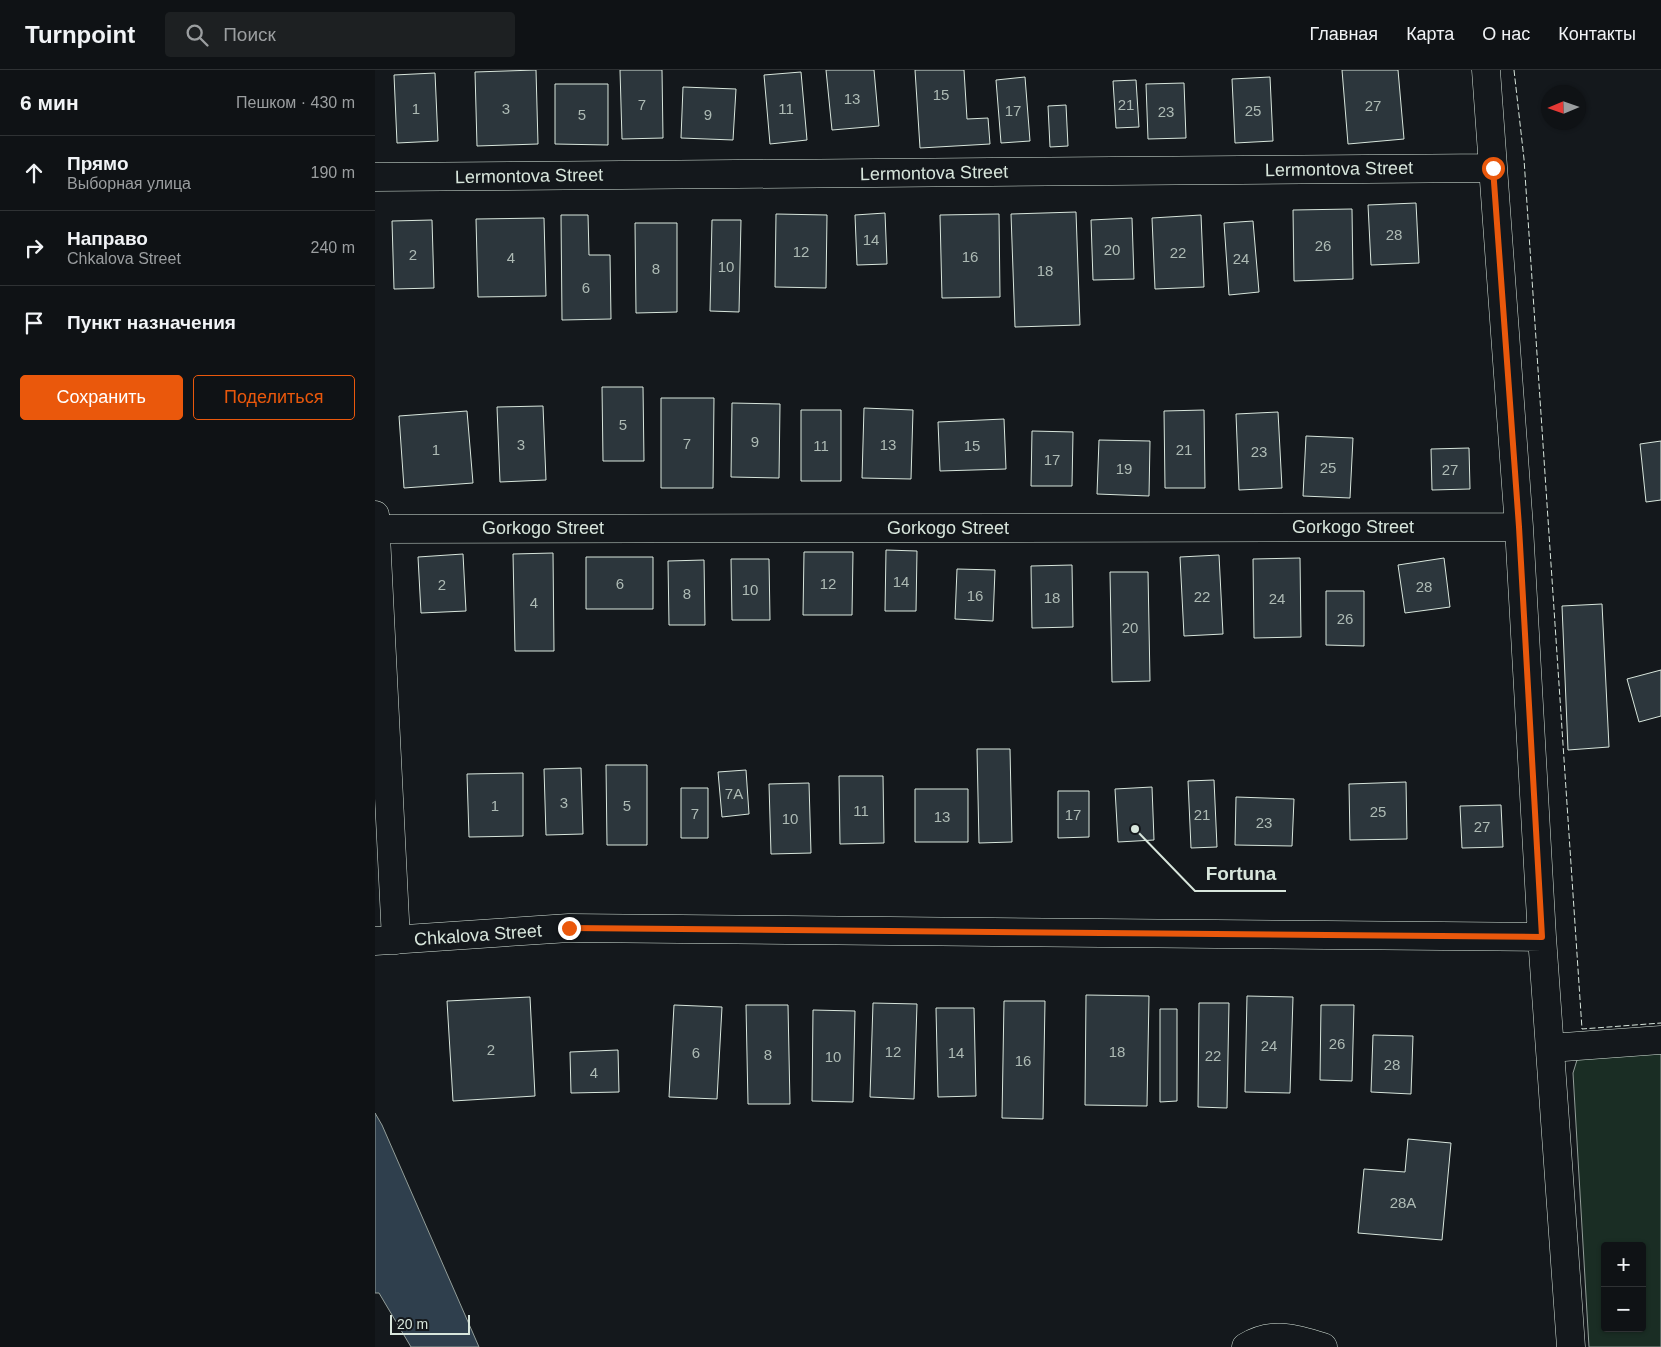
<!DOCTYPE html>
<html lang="ru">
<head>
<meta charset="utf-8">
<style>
  body { margin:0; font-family:Helvetica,sans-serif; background:#1d2022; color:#f1f3f6 }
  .controls { position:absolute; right:15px; bottom:15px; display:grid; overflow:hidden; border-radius:5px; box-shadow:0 1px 4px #0004 }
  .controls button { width:45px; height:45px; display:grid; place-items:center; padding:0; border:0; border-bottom:1px solid #2f3234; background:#0f1215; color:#f1f3f6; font:25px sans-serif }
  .compass { position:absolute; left:1166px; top:15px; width:45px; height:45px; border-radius:50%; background:#0f1215; box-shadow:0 1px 4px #0004; rotate:268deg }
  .scale { position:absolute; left:15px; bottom:12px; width:80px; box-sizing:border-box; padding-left:5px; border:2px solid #d8e6dc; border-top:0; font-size:14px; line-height:18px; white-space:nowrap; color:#d8e6dc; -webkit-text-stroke:4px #14181c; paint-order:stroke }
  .stop { position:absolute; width:15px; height:15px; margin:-11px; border:4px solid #ea580c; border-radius:50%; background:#fff }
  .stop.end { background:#ea580c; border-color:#fff; box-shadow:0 1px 5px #0008 }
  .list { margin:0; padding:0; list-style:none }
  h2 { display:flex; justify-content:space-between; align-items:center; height:65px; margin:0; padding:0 20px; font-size:21px }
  h2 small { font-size:16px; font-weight:400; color:#9b9ea0 }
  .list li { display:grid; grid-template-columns:32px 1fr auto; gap:15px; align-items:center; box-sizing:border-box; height:75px; padding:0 20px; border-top:1px solid #2f3234 }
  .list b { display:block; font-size:19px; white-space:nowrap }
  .list p { margin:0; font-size:16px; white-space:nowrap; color:#9b9ea0 }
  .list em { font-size:16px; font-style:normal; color:#9b9ea0 }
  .actions { display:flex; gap:10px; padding:15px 20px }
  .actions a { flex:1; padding:11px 0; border:1px solid #ea580c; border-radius:5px; text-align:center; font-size:18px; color:#ea580c }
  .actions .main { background:#ea580c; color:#fff }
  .icon { flex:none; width:28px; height:28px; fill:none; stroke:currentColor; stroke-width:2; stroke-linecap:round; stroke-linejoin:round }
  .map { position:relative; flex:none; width:1286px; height:1277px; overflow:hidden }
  header { display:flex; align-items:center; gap:30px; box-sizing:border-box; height:70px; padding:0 25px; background:#0f1215; border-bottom:1px solid #2f3234 }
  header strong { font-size:24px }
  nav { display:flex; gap:28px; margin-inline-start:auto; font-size:18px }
  .search { width:350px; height:45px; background:#1d2022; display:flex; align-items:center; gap:12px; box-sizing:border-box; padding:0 18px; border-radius:5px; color:#9b9ea0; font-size:19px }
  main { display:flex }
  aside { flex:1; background:#0f1215 }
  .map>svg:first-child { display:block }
</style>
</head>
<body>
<header>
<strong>Turnpoint</strong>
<div class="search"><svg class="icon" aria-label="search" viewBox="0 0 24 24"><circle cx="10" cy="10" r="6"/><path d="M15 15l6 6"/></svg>Поиск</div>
<nav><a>Главная</a><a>Карта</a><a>О нас</a><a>Контакты</a></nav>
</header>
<main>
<aside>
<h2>6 мин<small>Пешком · 430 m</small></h2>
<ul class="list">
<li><svg class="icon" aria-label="ahead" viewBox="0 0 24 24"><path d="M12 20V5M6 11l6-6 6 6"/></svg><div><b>Прямо</b><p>Выборная улица</p></div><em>190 m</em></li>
<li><svg class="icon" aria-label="right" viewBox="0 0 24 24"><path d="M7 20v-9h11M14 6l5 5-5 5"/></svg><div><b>Направо</b><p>Chkalova Street</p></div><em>240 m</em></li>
<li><svg class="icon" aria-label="arrive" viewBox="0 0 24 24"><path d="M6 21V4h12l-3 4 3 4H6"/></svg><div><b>Пункт назначения</b></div></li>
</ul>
<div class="actions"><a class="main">Сохранить</a><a>Поделиться</a></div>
</aside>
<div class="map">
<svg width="1286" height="1277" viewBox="0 0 1286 1277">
  <rect width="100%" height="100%" fill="#14181c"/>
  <path fill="#1a2d24" stroke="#939e99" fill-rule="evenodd" d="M1286,977V1277H1214L1198,1003L1202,990L1209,986ZM1230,1176H1267V1258H1230Z"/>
  <path fill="#2f3f4d" stroke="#939e99" d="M0,1043L7,1055L104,1277H36L4,1223H0Z"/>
  <path fill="#2c363c" stroke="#d8e6dc" d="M161,0L163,74L102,76L100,2Z
    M245,0H287L288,68L247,69Z
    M451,0H499L504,56L457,60Z
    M540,0H589L592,49L613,48L615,74L545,78Z
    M967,0H1023L1029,69L973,74Z
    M426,2L432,70L395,74L389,5Z
    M60,3L63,71L22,73L19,5Z
    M650,7L655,71L626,73L621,10Z
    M895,7L898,71L860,73L857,9Z
    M761,10L764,57L741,58L738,11Z
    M809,13L811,68L773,69L771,14Z
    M180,14H233V75L180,74Z
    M308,17L361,19L358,70L306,68Z
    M691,35L693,76L675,77L673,36Z
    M1041,133L1044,193L996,195L993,135Z
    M977,139L978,209L919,211L918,140Z
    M701,142L705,255L640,257L636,144Z
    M510,143L512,194L482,195L480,145Z
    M401,144L452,145L451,218L400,217Z
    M624,144L625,227L567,228L565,145Z
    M186,145H213L214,185H235L236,249L187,250Z
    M826,145L829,217L780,219L777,148Z
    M169,148L171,226L103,227L101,149Z
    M757,148L759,209L718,210L716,150Z
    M57,150L59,218L19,219L17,151Z
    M337,150H366L364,242L335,241Z
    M878,151L884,222L854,225L849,153Z
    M260,153H302V242L261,243Z
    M227,317H268L269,391H228Z
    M286,328H339L338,418H286Z
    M357,333L405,334L404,408L356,407Z
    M168,336L171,410L125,412L122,337Z
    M489,338L538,340L536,409L487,408Z
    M426,340H466V411H426Z
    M829,340L830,418H790L789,341Z
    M92,341L98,413L29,418L24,346Z
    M903,342L907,418L864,420L861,344Z
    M629,349L631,399L565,401L563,352Z
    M657,361L698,362L697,416H656Z
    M931,366L978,368L975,428L928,426Z
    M724,370L775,371L774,426L722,424Z
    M1286,371V430L1271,432L1265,374Z
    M1094,378L1095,419L1057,420L1056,379Z
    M511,480L542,481L541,541H510Z
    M429,482H478L477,545H428Z
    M178,483L179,581H140L138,484Z
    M88,484L91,541L46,543L43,487Z
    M844,485L848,564L809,566L805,487Z
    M211,487H278V539H211Z
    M925,488L926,567L879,568L878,489Z
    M1069,488L1075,537L1030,543L1023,495Z
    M356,489H394L395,550H357Z
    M329,490L330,555H294L293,491Z
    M697,495L698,557L657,558L656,496Z
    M582,499L620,500L618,551L580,549Z
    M735,502H773L775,611L737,612Z
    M951,521H989V576L951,575Z
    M1227,534L1234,677L1193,680L1187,536Z
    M1286,600V646L1264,652L1252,609Z
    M602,679H635L637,772L604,773Z
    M231,695H272V775H232Z
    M206,698L208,764L171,765L169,699Z
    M371,700L374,744L347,747L343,702Z
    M148,703V766L94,767L92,704Z
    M464,706H508L509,773L465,774Z
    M839,710L842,777L816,778L813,711Z
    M1031,712L1032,769L975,770L974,714Z
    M434,713L436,783L396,784L394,714Z
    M777,717L779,770L743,772L740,719Z
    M306,718H333V768H306Z
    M540,719H593V772H540Z
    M683,721H714V767L683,768Z
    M861,727L919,729L917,776L860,775Z
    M1126,735L1128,777L1087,778L1085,736Z
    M711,925L774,926L772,1036L710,1035Z
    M872,926L918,927L915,1023L870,1022Z
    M155,927L160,1026L78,1031L72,931Z
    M629,931H670L668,1049L627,1048Z
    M498,933L542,934L539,1029L495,1027Z
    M824,933H854L852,1038L823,1037Z
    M299,935L347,937L342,1029L294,1027Z
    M371,935H413L415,1034H373Z
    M946,935H979L977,1011L945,1010Z
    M561,938H599L601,1026L563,1027Z
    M785,939H802V1031L785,1032Z
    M438,940L480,941L478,1032L437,1031Z
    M998,965L1038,966L1036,1024L996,1022Z
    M243,980L244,1022L196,1023L195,982Z
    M1033,1069L1076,1073L1067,1170L983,1163L989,1099L1030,1102Z"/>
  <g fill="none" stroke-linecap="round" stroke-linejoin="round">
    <defs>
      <path id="minor" d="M1111,0L1144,457L1167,867L1196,1277
        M0,107L1118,98
        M0,445L21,870
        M1,459L1144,457
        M0,871L194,858L1167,867
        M1175,978L1286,970
        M871,1277C897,1261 920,1268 948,1277"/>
    </defs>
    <use href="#minor" stroke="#d8e6dc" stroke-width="29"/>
    <use href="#minor" stroke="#14181c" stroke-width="28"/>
    <path stroke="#d8e6dc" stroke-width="1" stroke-dasharray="6 2.5" stroke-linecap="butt" d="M1139,0L1149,89L1207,959L1286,953"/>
  </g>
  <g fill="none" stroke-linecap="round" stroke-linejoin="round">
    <path stroke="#ea580c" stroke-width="6" d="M194,858L1167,867L1144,457L1118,98"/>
  </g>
  <g text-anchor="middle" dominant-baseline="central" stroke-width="4" stroke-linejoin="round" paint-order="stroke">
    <g font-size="15" fill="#adbab4">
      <text x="566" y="24">15</text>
      <text x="477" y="28">13</text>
      <text x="267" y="34">7</text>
      <text x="751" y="34">21</text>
      <text x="998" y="35">27</text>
      <text x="41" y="38">1</text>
      <text x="131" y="38">3</text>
      <text x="411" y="38">11</text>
      <text x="638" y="40">17</text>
      <text x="878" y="40">25</text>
      <text x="791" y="41">23</text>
      <text x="207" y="44">5</text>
      <text x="333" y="44">9</text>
      <text x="1019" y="164">28</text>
      <text x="496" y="169">14</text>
      <text x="948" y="175">26</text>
      <text x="737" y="179">20</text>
      <text x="426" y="181">12</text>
      <text x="803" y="182">22</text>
      <text x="38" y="184">2</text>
      <text x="595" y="186">16</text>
      <text x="136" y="187">4</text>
      <text x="866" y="188">24</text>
      <text x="351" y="196">10</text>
      <text x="281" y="198">8</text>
      <text x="670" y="200">18</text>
      <text x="211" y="217">6</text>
      <text x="248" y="354">5</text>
      <text x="380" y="371">9</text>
      <text x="312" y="373">7</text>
      <text x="146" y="374">3</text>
      <text x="513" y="374">13</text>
      <text x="446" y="375">11</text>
      <text x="597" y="375">15</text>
      <text x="61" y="379">1</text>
      <text x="809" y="379">21</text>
      <text x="884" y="381">23</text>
      <text x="677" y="389">17</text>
      <text x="953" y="397">25</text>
      <text x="749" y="398">19</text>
      <text x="1075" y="399">27</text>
      <text x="526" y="511">14</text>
      <text x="245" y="513">6</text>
      <text x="453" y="513">12</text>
      <text x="67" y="514">2</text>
      <text x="1049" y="516">28</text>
      <text x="375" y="519">10</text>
      <text x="312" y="523">8</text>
      <text x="600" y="525">16</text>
      <text x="827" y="526">22</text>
      <text x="677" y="527">18</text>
      <text x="902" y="528">24</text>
      <text x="159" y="532">4</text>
      <text x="970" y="548">26</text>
      <text x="755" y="557">20</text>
      <text x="359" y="723">7А</text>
      <text x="189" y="732">3</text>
      <text x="120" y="735">1</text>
      <text x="252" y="735">5</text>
      <text x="486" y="740">11</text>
      <text x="1003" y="741">25</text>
      <text x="320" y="743">7</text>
      <text x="698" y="744">17</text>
      <text x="827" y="744">21</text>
      <text x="567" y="746">13</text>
      <text x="415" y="748">10</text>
      <text x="889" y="752">23</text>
      <text x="1107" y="756">27</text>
      <text x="962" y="973">26</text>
      <text x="894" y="975">24</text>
      <text x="116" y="979">2</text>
      <text x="518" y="981">12</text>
      <text x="742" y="981">18</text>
      <text x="321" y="982">6</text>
      <text x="581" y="982">14</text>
      <text x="393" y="984">8</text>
      <text x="838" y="985">22</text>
      <text x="458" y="986">10</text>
      <text x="648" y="990">16</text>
      <text x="1017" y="994">28</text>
      <text x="219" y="1002">4</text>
      <text x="1028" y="1132">28А</text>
    </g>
    <g font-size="18" fill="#d8e6dc" stroke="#14181c">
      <text transform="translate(964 99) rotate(-1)">Lermontova Street</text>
      <text transform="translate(559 103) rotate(-1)">Lermontova Street</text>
      <text transform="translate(154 106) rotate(-1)">Lermontova Street</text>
      <text x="978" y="457">Gorkogo Street</text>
      <text x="168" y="458">Gorkogo Street</text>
      <text x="573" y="458">Gorkogo Street</text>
      <text transform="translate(103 865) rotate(-4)">Chkalova Street</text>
    </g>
  </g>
  <path fill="none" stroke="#d8e6dc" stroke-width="2" d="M760 759L820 821H911"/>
  <circle fill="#d8e6dc" stroke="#14181c" stroke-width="2" cx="760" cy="759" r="5"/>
  <g font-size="19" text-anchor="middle" font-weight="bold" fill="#d8e6dc" stroke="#14181c" stroke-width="4" stroke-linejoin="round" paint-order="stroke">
    <text x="866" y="810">Fortuna</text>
  </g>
</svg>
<div class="controls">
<button>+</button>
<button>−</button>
</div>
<svg class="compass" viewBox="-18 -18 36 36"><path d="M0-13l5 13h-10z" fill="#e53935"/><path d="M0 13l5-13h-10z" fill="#9b9ea0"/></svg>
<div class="scale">20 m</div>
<div class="stop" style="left:1118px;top:98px"></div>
<div class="stop end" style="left:194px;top:858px"></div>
</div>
</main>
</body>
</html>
